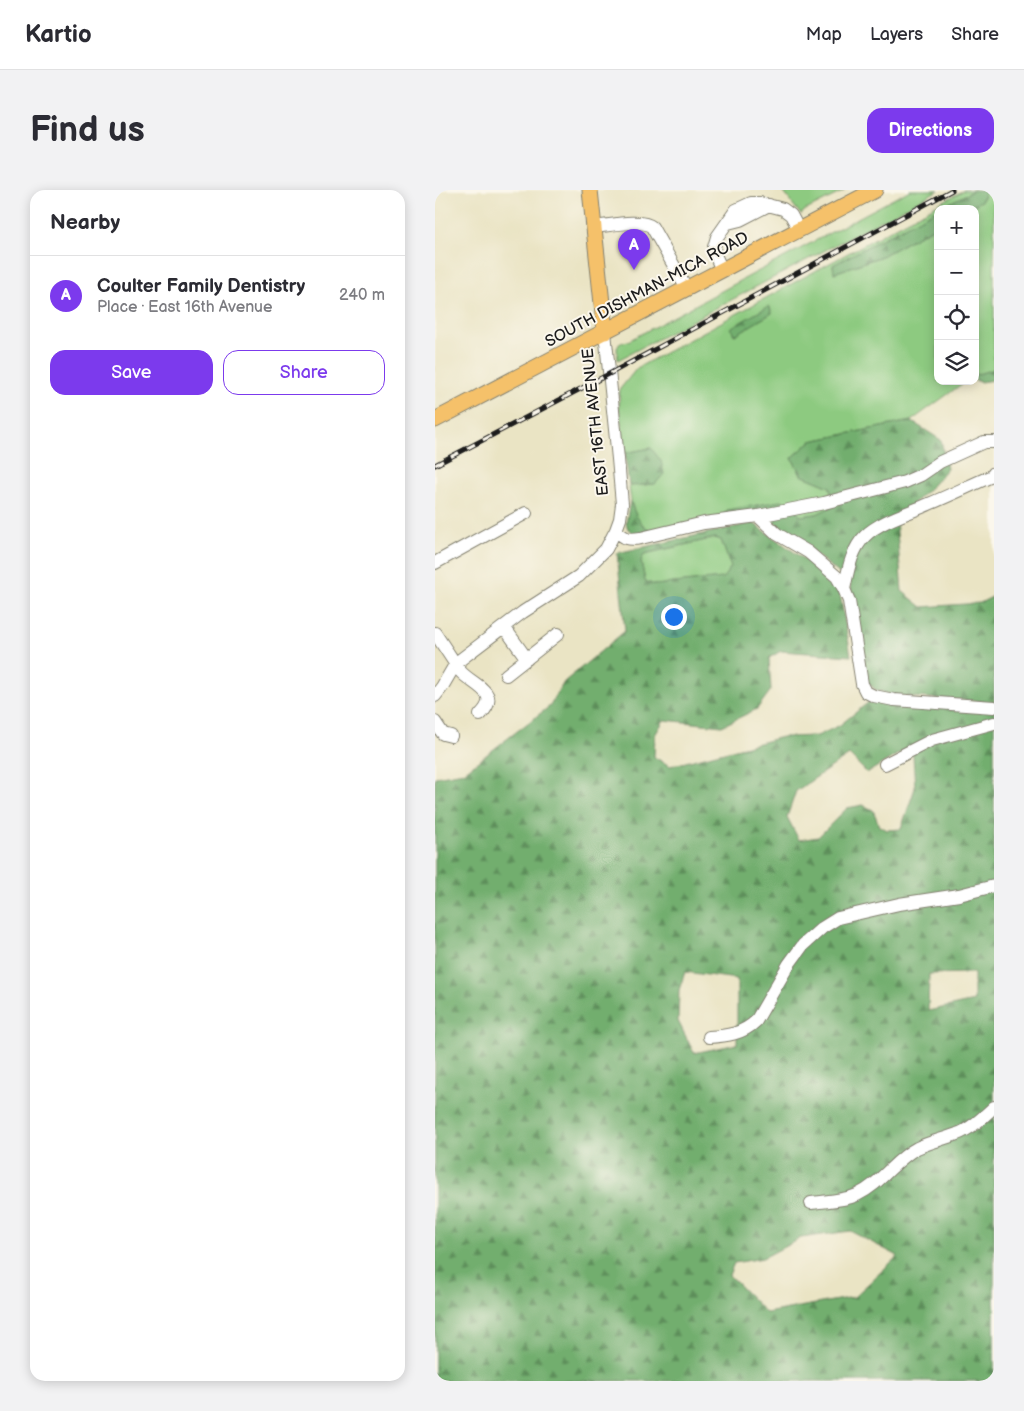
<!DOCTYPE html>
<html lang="en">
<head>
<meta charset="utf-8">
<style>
  body { margin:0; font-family:"Balsamiq Sans",sans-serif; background:#f2f2f3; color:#2b2b33 }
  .controls { position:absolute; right:15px; top:15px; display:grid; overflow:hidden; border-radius:10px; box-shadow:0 2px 12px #0003 }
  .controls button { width:45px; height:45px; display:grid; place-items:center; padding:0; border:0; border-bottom:1px solid #e1e1e2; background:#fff; color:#2b2b33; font:25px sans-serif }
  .you { position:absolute; left:238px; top:426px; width:18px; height:18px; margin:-12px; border:4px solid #fff; border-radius:50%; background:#1a73e8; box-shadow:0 0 0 8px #1a73e833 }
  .badge { display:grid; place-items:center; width:32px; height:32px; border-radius:50%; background:#7c3aed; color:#fff; font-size:16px; font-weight:700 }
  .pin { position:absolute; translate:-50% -41px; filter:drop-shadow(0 1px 2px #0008) }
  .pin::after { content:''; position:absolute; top:26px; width:18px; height:15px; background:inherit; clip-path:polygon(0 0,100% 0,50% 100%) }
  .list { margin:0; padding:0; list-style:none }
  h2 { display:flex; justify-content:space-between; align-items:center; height:65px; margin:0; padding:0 20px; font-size:21px }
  h2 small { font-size:16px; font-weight:400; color:#7c7c81 }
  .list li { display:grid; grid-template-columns:32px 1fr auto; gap:15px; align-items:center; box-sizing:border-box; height:80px; padding:0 20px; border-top:1px solid #e1e1e2 }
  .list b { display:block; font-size:19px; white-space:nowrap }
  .list p { margin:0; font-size:16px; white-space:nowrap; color:#7c7c81 }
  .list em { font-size:16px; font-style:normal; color:#7c7c81 }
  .actions { display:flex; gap:10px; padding:15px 20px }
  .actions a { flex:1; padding:11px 0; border:1px solid #7c3aed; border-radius:15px; text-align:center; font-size:18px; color:#7c3aed }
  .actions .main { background:#7c3aed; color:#fff }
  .icon { flex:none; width:28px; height:28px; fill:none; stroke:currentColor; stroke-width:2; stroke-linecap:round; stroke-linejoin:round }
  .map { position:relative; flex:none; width:559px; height:1191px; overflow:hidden; border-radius:15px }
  header { display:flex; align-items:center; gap:30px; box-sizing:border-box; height:70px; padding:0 25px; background:#fff; border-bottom:1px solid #e1e1e2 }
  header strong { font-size:24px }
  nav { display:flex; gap:28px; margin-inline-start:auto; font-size:18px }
  .intro { display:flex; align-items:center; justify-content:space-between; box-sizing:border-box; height:120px; padding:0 30px }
  h1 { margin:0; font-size:35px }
  .button { padding:12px 22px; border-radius:15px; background:#7c3aed; color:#fff; font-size:18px; font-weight:700 }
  main { display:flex; gap:30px; padding:0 30px }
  aside { flex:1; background:#fff; border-radius:15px; box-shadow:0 2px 12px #0003 }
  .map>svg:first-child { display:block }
</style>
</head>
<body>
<header>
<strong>Kartio</strong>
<nav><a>Map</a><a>Layers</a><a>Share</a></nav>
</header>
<div class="intro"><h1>Find us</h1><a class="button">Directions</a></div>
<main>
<aside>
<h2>Nearby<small></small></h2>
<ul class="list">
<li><span class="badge">A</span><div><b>Coulter Family Dentistry</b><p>Place · East 16th Avenue</p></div><em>240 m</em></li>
</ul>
<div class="actions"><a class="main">Save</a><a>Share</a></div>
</aside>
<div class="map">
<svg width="559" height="1191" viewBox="0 0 559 1191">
  <defs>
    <pattern id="forest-firs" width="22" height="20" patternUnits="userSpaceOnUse" patternTransform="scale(1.25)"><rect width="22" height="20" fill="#72ae6e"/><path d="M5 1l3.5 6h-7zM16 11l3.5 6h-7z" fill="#5d8d5a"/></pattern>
  </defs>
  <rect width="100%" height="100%" fill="#fbf7ec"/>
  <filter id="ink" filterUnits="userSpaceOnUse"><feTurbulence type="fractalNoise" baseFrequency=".02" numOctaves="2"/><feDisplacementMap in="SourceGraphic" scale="10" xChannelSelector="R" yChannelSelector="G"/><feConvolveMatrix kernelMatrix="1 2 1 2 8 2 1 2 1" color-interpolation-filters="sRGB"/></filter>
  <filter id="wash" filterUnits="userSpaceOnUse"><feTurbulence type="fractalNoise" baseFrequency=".0096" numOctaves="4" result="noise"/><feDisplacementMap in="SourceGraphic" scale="20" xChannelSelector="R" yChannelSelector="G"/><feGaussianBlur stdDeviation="1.12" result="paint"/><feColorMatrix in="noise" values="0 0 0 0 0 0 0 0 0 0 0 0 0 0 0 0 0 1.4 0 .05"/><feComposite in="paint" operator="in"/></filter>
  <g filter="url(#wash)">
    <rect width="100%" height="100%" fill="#eae4c4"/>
    <path fill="#8dca80" stroke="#54734e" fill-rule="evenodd" d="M347,0H408L409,1L369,21L366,25Z
      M475,0H504L183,170L182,158L185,153L193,151Z
      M529,0H539L398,75L399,83L447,66L503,35V191H531L476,231L376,251L357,268L366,285L395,297L398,316L382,324L365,326L286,328L217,341C199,332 196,315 194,296L220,294L216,258L190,263L184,216L185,199L202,178ZM335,117L337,123L299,145L296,138Z
      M551,0H559V179L540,185V19H532L546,11Z
      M280,348L286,350L296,377L288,388L220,395L210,391L206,371L209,364Z"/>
    <path fill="url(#forest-firs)" stroke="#476545" fill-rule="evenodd" d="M539,0H551L546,11L532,19H504Z
      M503,19V35L447,66L399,83L398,75Z
      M334,116L337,123L300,145L295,138Z
      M559,179V190L545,192L540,190V185Z
      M476,231L506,250L512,279L497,296L461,330L467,401L487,417L545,413L559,406V512L459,506L441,500L432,492L415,392L327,322L286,328L292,320L346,311L358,316L365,326L382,324L398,316L395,297L366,285L357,268L376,251Z
      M216,258L226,271L229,284L220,294L194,296L190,263Z
      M195,311C201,325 203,334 217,341L201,344L193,339L191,333Z
      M318,333L403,393L416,466L346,461L334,468L336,500L322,519L287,536L229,530L220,545L219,567L235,576L347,547L382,546L405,535L435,511L559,519V1191H0V587L29,582L115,516L129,492L190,441L182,363ZM280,348L286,350L296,377L288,388L220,395L210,391L206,371L209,364ZM473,558L478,565L480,598L466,639L452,640L444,635L438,620L428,615L412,618L383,647L364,650L352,627L361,601L414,565L432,583ZM250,782L302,789V854L259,863L243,831L244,800ZM539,783V811L493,821L494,784ZM415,1041L463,1066L419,1107L331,1123L294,1085L299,1073L328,1068L366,1048Z"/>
  </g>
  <g filter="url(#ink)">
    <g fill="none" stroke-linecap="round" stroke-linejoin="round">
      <defs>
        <path id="minor" d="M293,33L305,30L334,15
          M159,37C172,36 207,28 217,37L252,99
          M287,80L280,65L279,57L282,47L301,20L316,13H325L348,19L356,25L364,40
          M323,326L389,313L470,292L486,285L505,272L549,252H559
          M181,340C189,349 194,350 206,348L269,333L323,326L342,344L373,362L402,387L409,399L414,411L427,494L431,502L439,506L459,510L559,517
          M0,373L91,323
          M409,399C413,381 416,360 430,346C445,331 474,323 494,314C516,305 536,295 557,286L559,283
          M69,437L92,469
          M0,443L25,481C38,496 68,502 45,525
          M71,485L123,444
          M0,506L7,497L21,473L88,422L144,386L171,359L181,340L185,329L187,314L183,269L170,142
          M0,532L8,544L16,546
          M450,574L497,550L559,533
          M274,847C291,846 308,844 321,831L354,774L368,755L387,738L403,728L464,714L524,705L559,696
          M376,1013C391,1011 408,1011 422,1005C446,994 459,970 482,958C495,952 509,949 522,944C536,939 548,927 559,917"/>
        <path id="major" d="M155,0L170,142
          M0,230L440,0"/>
      </defs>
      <use href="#minor" stroke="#838070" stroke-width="14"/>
      <use href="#major" stroke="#838070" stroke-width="17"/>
      <use href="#minor" stroke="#fff" stroke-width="12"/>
      <use href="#major" stroke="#f5c16b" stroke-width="15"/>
      <defs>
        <path id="rail" d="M0,275L174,184L517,0"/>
      </defs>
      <use href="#rail" stroke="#1c1c1c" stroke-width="5"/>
      <use href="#rail" stroke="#fbf7ec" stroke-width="3" stroke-dasharray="9" stroke-linecap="butt"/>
    </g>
  </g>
  <g text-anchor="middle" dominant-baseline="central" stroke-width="4" stroke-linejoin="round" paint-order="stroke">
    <g font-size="16" fill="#1c1c1c" stroke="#fbf7ec">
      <text transform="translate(212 100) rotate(-28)">SOUTH DISHMAN-MICA ROAD</text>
      <text transform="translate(161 232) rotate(-96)">EAST 16TH AVENUE</text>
    </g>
  </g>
</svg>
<div class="controls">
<button>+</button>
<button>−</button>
<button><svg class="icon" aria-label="locate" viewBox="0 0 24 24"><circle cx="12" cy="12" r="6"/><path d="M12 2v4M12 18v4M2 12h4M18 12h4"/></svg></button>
<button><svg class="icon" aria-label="layers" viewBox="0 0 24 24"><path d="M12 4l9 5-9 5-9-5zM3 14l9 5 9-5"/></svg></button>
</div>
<div class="you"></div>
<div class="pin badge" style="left:199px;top:80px">A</div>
</div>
</main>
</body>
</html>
